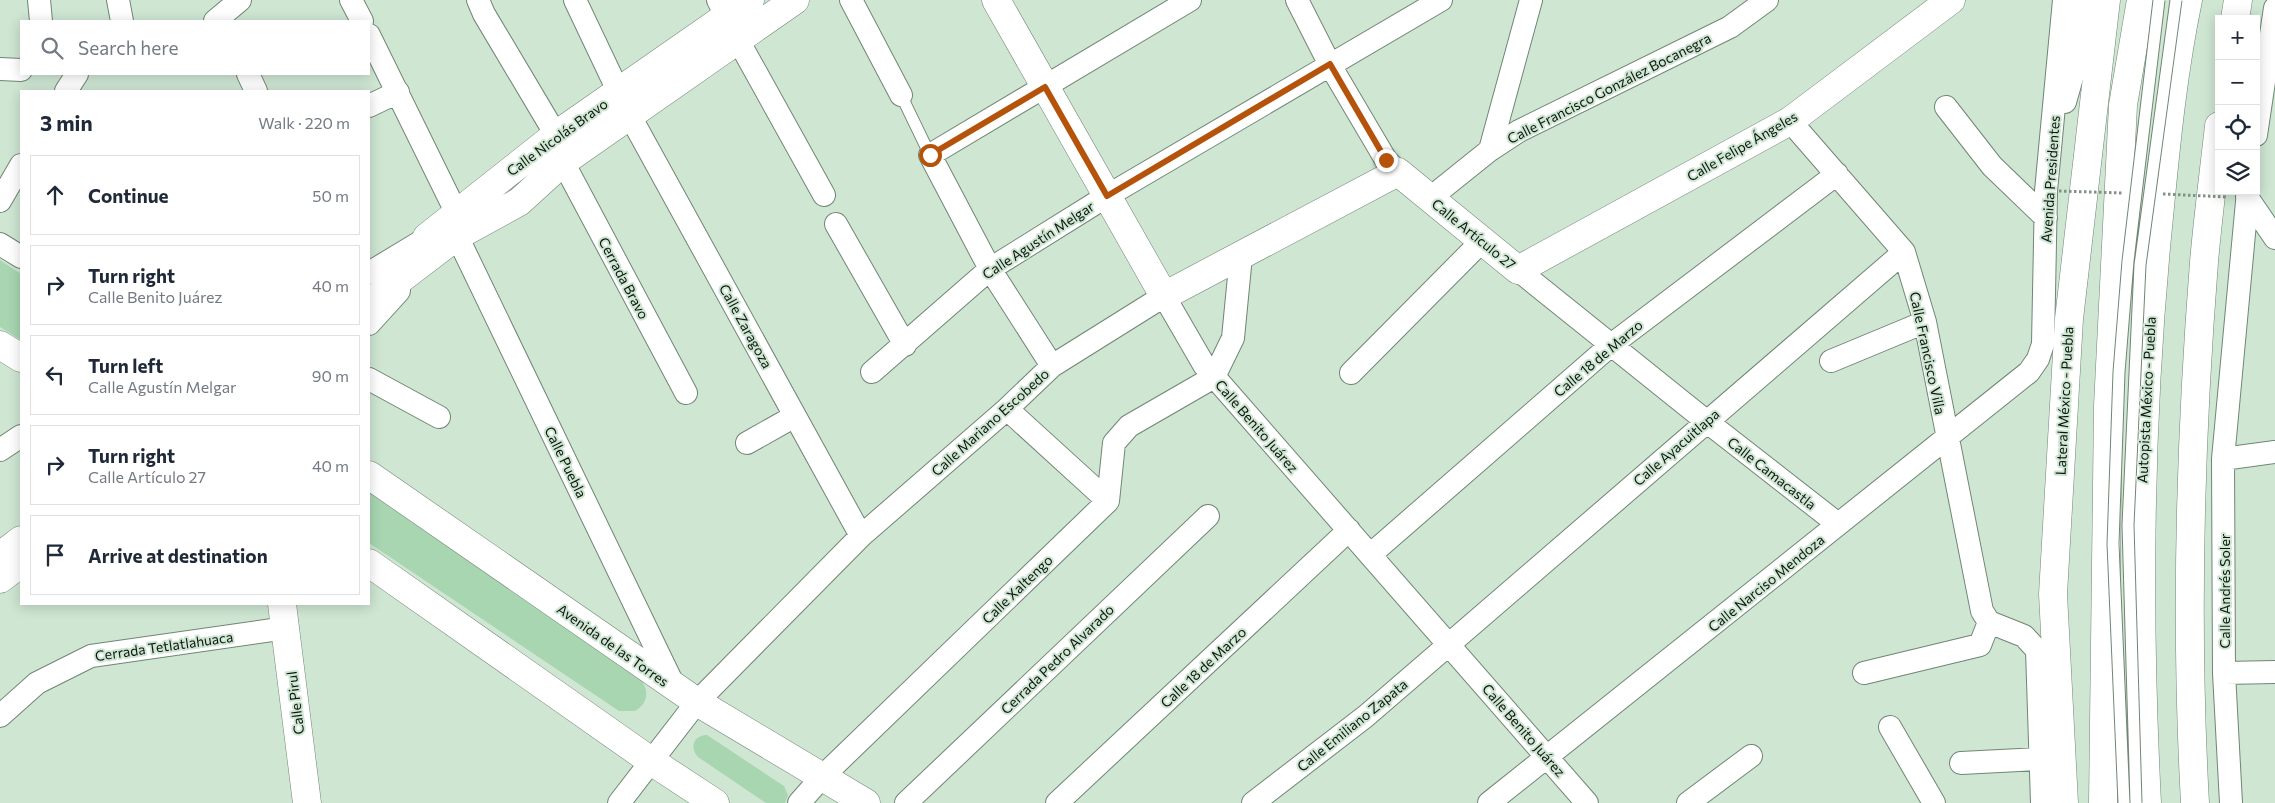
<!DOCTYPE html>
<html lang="en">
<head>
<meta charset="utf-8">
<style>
  body { margin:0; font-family:Commissioner,sans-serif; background:#f6f6f7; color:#1f2937 }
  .controls { position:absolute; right:15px; top:15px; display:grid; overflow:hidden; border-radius:0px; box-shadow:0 2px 12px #0003 }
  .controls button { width:45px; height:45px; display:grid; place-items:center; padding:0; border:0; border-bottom:1px solid #e0e1e3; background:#fff; color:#1f2937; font:25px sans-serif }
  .stop { position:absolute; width:15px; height:15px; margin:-11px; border:4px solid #b45309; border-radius:50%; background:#fff }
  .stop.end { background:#b45309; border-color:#fff; box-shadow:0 1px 5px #0008 }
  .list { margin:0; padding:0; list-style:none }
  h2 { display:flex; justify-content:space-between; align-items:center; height:65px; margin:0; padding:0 20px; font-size:21px }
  h2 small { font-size:16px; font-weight:400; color:#747a83 }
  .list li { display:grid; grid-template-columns:32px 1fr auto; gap:15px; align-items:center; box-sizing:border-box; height:80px; margin:0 10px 10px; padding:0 10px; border:1px solid #e0e1e3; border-radius:0px }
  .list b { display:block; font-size:19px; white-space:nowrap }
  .list p { margin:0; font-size:16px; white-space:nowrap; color:#747a83 }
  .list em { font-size:16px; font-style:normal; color:#747a83 }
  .icon { flex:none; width:28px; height:28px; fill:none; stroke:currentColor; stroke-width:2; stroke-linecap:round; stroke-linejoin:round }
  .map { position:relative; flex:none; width:2275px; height:803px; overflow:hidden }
  .search { position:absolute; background:#fff; box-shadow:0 2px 12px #0003; left:20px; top:20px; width:350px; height:55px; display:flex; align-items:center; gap:12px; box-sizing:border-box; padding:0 18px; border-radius:0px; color:#747a83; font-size:19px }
  .panel { position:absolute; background:#fff; box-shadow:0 2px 12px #0003; left:20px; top:90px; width:350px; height:515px; border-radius:0px }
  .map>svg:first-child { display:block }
</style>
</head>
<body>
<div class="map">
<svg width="2275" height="803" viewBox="0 0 2275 803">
  <rect width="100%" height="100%" fill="#cfe6d3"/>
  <path fill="#a8d6b1" d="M0,260L21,274V340L0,327Z
    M369,488L640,679C650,690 648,704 635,711H619L369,543Z
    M707,735L784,786L788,795L785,803H766L698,757C689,747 694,735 707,735Z"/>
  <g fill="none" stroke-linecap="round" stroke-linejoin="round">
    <defs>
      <path id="service" d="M901,95L930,155"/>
      <path id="minor" d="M39,0L41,21
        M118,0L122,21
        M351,0L362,21
        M478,0L484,14L556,135L563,162L686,393
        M575,0L630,116L861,536
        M718,0L738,40L824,195
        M851,0L901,95
        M1297,0L1330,65L1386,160L1398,172
        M215,21L240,0
        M369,35L457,214V236L675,688
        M0,69L21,70
        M248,74L256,91
        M66,91L77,74
        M2065,102L2073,74L2085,0
        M369,106L398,92
        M1946,107L1992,166L2046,218
        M1790,121L1904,252L1925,322L1982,611L1989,622
        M2256,135L2275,8
        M1490,150L1531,0
        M2247,197L2275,238
        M1429,199L1490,150L1519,131L1730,27L1767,0
        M0,201L21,165
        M836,224L905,345
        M0,244L21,257
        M1518,270L1706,421L1838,524
        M369,273L422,241
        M369,324L399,291
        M1831,361L1925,322
        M1052,366L990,269L930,155L1190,0
        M872,372L990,269L1107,196L1441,0
        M1351,373L1482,241
        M369,379L439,417
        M1007,409L1108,501
        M747,443L795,416
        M0,450L21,436
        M2223,459L2275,452
        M1370,555L1611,345L1837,174
        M1989,622L2024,636L2037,650L2042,803
        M1864,673L1980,645L1989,622
        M2224,673L2275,672
        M0,716L37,683L91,656L286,628
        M1890,727L1934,803
        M1961,763L2040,759
        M619,803L697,702L861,536L1007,409L1052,366L1164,296L1204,365L1587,803
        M799,803L822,777L1108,501L1114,443L1129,426L1214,377L1233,338L1241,256
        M906,803L1208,516
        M1057,803L1349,530
        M1253,803L1366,716L1904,252
        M1489,803L2029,372L2038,359L2043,344L2046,191L2064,0
        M1688,803L1751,756
        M2231,803L2224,673L2223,459L2248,191"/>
      <path id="tertiary" d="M282,604L307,803"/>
      <path id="secondary" d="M996,0L1164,296L1398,172L1518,270L1790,121L1951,0
        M427,237L556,135L750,0
        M369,303L457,236L519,202L563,162L795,0
        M0,345L21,358
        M369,475L697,702L866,803
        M0,556L21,540
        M369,563L651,761L715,803
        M0,579L21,563"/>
      <path id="trunk" d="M2235,19L2238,0
        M2064,803L2053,594L2069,319L2106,0
        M2195,803C2185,623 2190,441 2204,262C2208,216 2214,171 2219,126"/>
      <path id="motorway" d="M2103,803L2108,406L2123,105L2141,0
        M2147,803C2137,607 2139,412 2159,217C2166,144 2173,72 2188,0"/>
    </defs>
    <use href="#service" stroke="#708674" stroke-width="13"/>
    <use href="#minor" stroke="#708674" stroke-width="24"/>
    <use href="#tertiary" stroke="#708674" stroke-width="29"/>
    <use href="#secondary" stroke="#708674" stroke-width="29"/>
    <use href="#trunk" stroke="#708674" stroke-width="29"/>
    <use href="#motorway" stroke="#708674" stroke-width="29"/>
    <use href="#service" stroke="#fff" stroke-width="11"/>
    <use href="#minor" stroke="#fff" stroke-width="22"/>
    <use href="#tertiary" stroke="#fff" stroke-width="28"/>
    <use href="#secondary" stroke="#fff" stroke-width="28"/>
    <use href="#trunk" stroke="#fff" stroke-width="28"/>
    <use href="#motorway" stroke="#fff" stroke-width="28"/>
    <defs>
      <path id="service-bridge" d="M2124,803L2113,544L2119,372L2128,261L2159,0
        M2136,803L2128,525L2140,265L2176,0"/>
    </defs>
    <use href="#service-bridge" stroke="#708674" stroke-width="13" stroke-linecap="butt"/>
    <path stroke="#819284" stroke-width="3" stroke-dasharray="2.5 2.5" stroke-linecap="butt" d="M2059,191L2122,193
      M2163,194L2227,197"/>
    <use href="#service-bridge" stroke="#fff" stroke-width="11"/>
  </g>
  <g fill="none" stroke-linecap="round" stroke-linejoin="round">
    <path stroke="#b45309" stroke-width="6" d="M930,155L1045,87L1107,196L1330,64L1386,160"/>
  </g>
  <g text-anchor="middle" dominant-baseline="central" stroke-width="4" stroke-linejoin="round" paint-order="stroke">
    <g font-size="14" fill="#0d160f" stroke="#cfe6d3">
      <text transform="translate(1609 88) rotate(-27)">Calle Francisco González Bocanegra</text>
      <text transform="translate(557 137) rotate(-36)">Calle Nicolás Bravo</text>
      <text transform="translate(1742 146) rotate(-30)">Calle Felipe Ángeles</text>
      <text transform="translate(2050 179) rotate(-86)">Avenida Presidentes</text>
      <text transform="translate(1474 234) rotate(39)">Calle Artículo 27</text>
      <text transform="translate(1038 240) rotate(-33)">Calle Agustín Melgar</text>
      <text transform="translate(624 278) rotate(62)">Cerrada Bravo</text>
      <text transform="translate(746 326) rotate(61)">Calle Zaragoza</text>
      <text transform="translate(1928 353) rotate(78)">Calle Francisco Villa</text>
      <text transform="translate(1598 358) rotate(-40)">Calle 18 de Marzo</text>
      <text transform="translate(2146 400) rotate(-87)">Autopista México - Puebla</text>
      <text transform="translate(2064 401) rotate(-87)">Lateral México - Puebla</text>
      <text transform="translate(990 422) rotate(-42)">Calle Mariano Escobedo</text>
      <text transform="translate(1257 426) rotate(49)">Calle Benito Juárez</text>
      <text transform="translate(1676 447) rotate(-41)">Calle Ayacuitlapa</text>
      <text transform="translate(566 462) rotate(64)">Calle Puebla</text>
      <text transform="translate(1772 473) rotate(38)">Calle Camacastla</text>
      <text transform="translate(1766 583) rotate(-39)">Calle Narciso Mendoza</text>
      <text transform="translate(1017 589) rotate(-44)">Calle Xaltengo</text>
      <text transform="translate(2224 591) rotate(-90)">Calle Andrés Soler</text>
      <text transform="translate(613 645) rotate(35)">Avenida de las Torres</text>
      <text transform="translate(164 646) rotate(-8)">Cerrada Tetlatlahuaca</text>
      <text transform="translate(1057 659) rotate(-44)">Cerrada Pedro Alvarado</text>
      <text transform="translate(1203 667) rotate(-43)">Calle 18 de Marzo</text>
      <text transform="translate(295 703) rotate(-97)">Calle Pirul</text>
      <text transform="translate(1352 725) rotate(-39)">Calle Emiliano Zapata</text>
      <text transform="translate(1524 730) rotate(49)">Calle Benito Juárez</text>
    </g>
  </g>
</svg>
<div class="controls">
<button>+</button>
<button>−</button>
<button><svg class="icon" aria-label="locate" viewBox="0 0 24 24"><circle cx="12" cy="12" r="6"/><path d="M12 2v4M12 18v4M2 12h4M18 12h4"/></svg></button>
<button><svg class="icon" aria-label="layers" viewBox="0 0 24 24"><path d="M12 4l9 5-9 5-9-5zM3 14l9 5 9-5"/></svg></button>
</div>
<div class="stop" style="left:930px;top:155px"></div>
<div class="stop end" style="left:1386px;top:160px"></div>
<div class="search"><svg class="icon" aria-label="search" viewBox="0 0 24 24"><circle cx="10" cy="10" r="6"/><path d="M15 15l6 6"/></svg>Search here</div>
<section class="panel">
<h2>3 min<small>Walk · 220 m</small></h2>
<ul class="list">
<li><svg class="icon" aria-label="ahead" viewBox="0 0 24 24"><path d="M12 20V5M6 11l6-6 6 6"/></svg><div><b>Continue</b></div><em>50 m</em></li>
<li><svg class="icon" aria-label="right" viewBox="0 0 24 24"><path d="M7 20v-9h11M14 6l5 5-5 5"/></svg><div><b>Turn right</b><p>Calle Benito Juárez</p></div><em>40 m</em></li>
<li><svg class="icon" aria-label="left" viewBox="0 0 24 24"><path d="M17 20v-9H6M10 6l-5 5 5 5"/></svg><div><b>Turn left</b><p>Calle Agustín Melgar</p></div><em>90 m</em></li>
<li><svg class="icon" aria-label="right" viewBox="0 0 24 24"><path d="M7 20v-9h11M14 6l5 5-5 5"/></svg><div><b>Turn right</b><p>Calle Artículo 27</p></div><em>40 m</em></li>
<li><svg class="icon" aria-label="arrive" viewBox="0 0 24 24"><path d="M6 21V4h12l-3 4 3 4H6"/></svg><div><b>Arrive at destination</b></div></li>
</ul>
</section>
</div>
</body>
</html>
